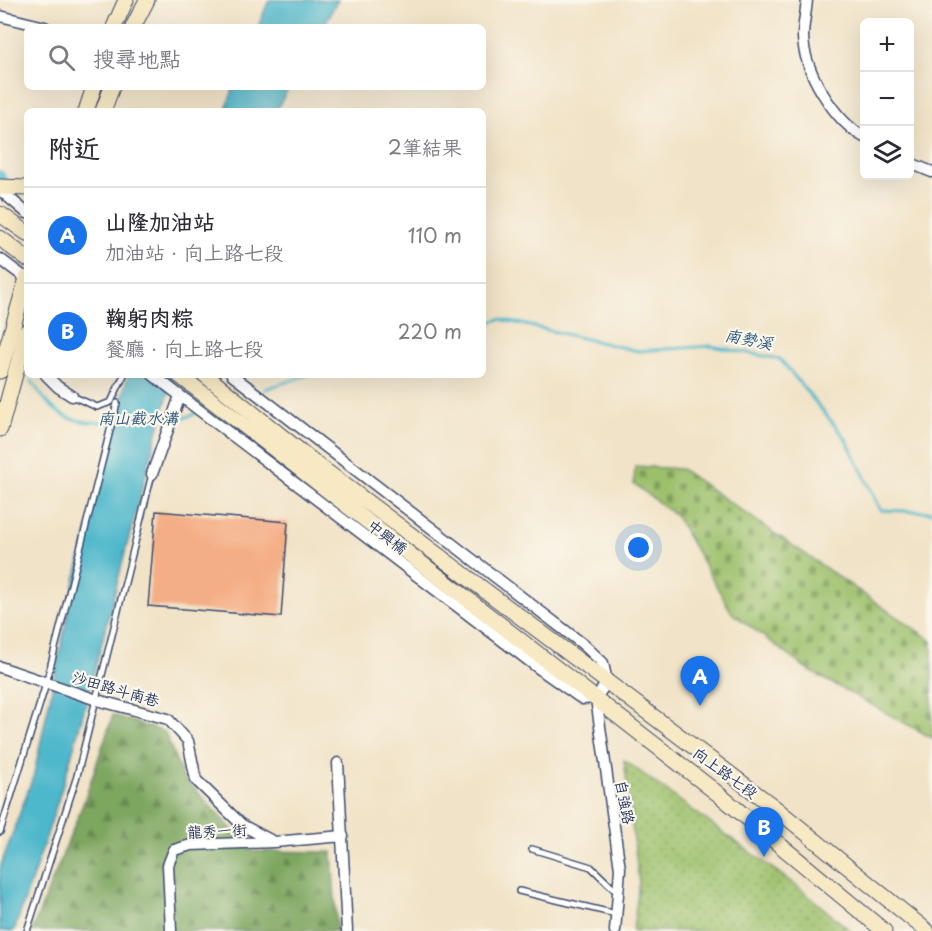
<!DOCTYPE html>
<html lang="zh-TW">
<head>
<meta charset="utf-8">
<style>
  body { margin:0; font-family:"Playpen Sans","LXGW WenKai TC",sans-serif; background:#f7f7f7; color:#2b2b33 }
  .controls { position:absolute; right:18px; top:18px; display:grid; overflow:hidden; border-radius:9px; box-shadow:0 6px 24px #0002 }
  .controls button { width:54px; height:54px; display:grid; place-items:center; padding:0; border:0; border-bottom:2px solid #e1e1e2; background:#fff; color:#2b2b33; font:30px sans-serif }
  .you { position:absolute; left:639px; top:548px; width:21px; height:21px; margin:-15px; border:4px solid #fff; border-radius:50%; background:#1a73e8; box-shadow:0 0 0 9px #1a73e833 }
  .badge { display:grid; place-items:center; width:39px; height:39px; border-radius:50%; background:#1a73e8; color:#fff; font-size:20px; font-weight:700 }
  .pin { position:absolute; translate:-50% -50px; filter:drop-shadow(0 2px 3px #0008) }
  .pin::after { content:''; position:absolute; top:32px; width:21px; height:18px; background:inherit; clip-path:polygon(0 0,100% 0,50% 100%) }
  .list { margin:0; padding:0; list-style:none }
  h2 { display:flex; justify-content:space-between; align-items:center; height:78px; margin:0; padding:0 24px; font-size:26px }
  h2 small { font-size:20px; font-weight:400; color:#7c7c81 }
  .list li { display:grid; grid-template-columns:39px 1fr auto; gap:18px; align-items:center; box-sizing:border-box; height:96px; padding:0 24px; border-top:2px solid #e1e1e2 }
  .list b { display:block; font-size:22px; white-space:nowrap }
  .list p { margin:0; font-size:20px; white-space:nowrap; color:#7c7c81 }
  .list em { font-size:20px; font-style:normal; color:#7c7c81 }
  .icon { flex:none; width:33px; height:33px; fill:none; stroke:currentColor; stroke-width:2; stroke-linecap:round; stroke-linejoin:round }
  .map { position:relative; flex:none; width:932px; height:931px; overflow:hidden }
  .search { position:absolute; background:#fff; box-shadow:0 6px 24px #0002; left:24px; top:24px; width:462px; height:66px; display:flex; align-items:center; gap:15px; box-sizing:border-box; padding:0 21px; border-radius:9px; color:#7c7c81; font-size:22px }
  .panel { position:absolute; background:#fff; box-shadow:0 6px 24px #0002; left:24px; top:108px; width:462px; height:270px; border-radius:9px }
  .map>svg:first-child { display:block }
</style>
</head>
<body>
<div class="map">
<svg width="932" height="931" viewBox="0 0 932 931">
  <defs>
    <pattern id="grass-dots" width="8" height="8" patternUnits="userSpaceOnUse" patternTransform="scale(1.5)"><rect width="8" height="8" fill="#9cc06a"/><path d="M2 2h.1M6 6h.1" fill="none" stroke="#7e9c5a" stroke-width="1.8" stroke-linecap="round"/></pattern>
    <pattern id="forest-firs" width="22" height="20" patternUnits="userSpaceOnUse" patternTransform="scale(1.5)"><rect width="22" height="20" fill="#7da65e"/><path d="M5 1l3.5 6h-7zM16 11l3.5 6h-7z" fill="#668851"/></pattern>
    <pattern id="cemetery-stones" width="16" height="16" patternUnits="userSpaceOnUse" patternTransform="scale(1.5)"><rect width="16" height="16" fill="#9cc06a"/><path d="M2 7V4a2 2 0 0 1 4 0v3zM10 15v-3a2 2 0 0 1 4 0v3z" fill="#7e9c5a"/></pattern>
  </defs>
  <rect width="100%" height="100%" fill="#fbf7ec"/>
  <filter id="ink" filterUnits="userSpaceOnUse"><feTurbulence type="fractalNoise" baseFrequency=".0167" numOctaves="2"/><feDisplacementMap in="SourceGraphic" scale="12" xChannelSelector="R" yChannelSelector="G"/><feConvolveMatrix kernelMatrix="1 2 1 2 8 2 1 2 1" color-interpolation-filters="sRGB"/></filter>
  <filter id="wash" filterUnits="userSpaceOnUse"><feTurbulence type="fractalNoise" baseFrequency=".008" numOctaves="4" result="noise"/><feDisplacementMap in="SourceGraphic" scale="24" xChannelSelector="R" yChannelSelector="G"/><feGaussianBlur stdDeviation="1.35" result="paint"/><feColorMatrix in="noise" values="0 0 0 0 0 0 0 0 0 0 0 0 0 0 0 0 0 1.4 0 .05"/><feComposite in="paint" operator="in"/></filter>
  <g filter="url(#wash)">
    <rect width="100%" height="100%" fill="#f1e3c7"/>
    <path fill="url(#grass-dots)" stroke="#5c7864" stroke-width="1.5" d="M624,760L798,887L851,931H633L639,882Z"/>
    <path fill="url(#forest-firs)" stroke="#4c6a5e" stroke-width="1.5" d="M113,715L165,732L182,775L252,851L332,852L337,931H32L83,804Z"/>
    <path fill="url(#cemetery-stones)" stroke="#5c7864" stroke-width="1.5" d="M635,466L681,469L932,641V738L810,671L732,613L676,516L634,484Z"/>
    <path fill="#4db7cb" stroke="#347394" stroke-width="1.5" d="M269,0H338L323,27H258Z
      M234,87H289L276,111H225Z
      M128,375H174C138,493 111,613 78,732C60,799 37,865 14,931H0V868L34,774L75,580Z"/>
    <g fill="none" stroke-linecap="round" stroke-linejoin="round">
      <path stroke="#4db7cb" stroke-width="3" d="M483,324L500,319L638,351L711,346L780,359L846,439L881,510L932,512
        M32,381C53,416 71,425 111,422
        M265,389L308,375
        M174,421L195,414"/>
      <path stroke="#4db7cb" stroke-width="10" d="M0,175L4,184"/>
    </g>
    <g id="blocks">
      <path fill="#f4ae85" d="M156,511L288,522L281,617L148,606Z"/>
    </g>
  </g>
  <g filter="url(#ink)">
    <use href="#blocks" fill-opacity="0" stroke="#3b4a6e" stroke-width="1.5"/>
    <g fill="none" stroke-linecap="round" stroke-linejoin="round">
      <defs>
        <path id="lane" d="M72,396L97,407L111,402L124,375
          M0,832L46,684L117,403
          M532,849L591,867L618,893
          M519,891L616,914
          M27,931L77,776L152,474"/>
        <path id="street" d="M807,0C806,12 803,25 803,37C804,72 835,121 864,137
          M0,16L45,27
          M910,163L932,172
          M0,190L27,213
          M0,259L27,279
          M46,375L58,387L72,396
          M153,375L541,670L582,699L596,698
          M232,375L584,645L603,663L607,682L596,698L620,869L615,931
          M152,474L180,396
          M0,667L97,700L168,719L188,741L196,780L242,825L274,842L343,836
          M338,763L347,931
          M171,931L168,865L174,850L191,845L273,842"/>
        <path id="secondary" d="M114,27L126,0
          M133,27L147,0
          M86,111L94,87
          M103,111L112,87
          M0,187L27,188
          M0,214L27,233
          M0,238L27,259
          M0,371L27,278
          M179,375L717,793L884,931
          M205,375L315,463L774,807L927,931
          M0,429L27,331"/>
      </defs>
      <use href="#lane" stroke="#3b4a6e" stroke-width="8"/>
      <use href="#street" stroke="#3b4a6e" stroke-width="13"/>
      <use href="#secondary" stroke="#3b4a6e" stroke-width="17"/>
      <use href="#lane" stroke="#fff" stroke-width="5"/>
      <use href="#street" stroke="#fff" stroke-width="10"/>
      <use href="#secondary" stroke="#f7e9c3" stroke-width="15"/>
    </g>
  </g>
  <g text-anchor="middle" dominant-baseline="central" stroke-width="4.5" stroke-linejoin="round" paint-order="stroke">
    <g font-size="15" fill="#1b2f5e" stroke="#fbf7ec">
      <text transform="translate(388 536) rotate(38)">中興橋</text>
      <text transform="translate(116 688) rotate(16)">沙田路斗南巷</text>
      <text transform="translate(726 772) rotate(36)">向上路七段</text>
      <text transform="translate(626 802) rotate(79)">自強路</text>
      <text transform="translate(217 830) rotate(-3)">龍秀一街</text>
    </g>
    <g font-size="16" font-style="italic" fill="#2a587f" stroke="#fbf7ec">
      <text transform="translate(749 338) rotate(11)">南勢溪</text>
      <text x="138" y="417">南山截水溝</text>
    </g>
  </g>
</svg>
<div class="controls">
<button>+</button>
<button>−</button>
<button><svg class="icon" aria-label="layers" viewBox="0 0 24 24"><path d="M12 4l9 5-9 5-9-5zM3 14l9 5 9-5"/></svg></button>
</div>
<div class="you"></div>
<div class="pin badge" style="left:700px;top:706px">A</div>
<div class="pin badge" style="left:764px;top:857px">B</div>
<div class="search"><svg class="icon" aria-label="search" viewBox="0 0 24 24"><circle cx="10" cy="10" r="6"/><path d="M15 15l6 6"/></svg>搜尋地點</div>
<section class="panel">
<h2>附近<small>2筆結果</small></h2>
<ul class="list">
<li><span class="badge">A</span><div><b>山隆加油站</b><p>加油站 · 向上路七段</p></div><em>110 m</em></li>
<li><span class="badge">B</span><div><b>鞠躬肉粽</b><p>餐廳 · 向上路七段</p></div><em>220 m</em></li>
</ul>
</section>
</div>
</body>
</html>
